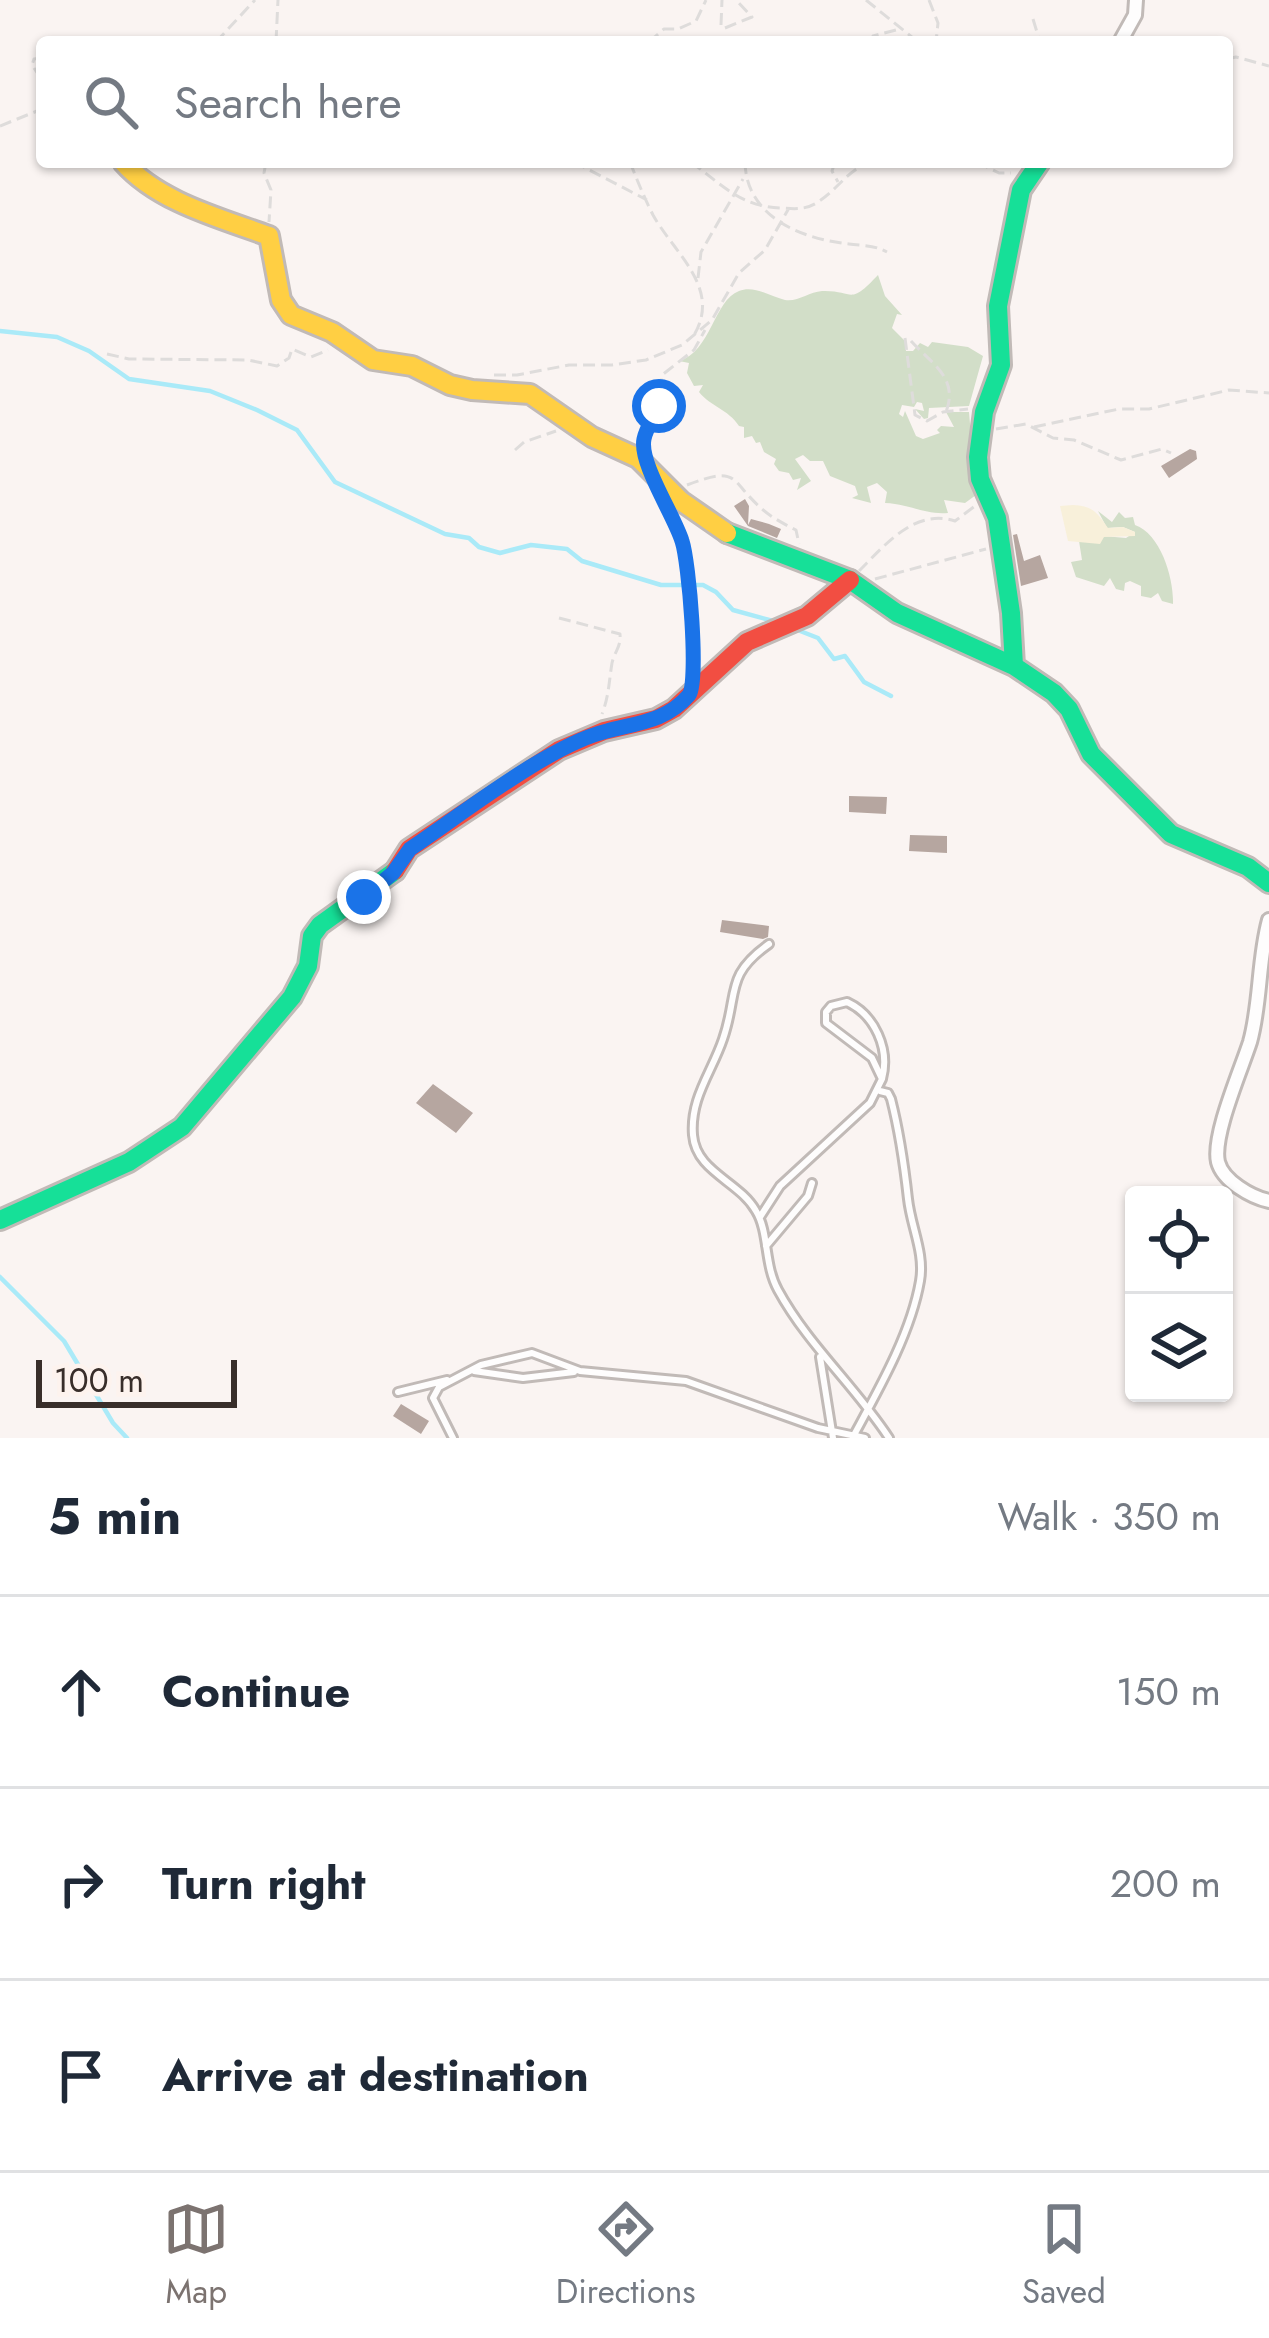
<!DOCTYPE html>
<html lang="en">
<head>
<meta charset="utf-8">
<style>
  body { margin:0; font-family:Jost,sans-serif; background:#f6f6f7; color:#1f2937 }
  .controls { position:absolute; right:36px; bottom:36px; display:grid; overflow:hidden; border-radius:12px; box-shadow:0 3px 9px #0004 }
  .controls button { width:108px; height:108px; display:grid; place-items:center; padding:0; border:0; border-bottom:3px solid #e0e1e3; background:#fff; color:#1f2937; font:60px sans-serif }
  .scale { position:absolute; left:36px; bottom:30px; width:201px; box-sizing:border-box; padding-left:12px; border:6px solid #382e2a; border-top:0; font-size:33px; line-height:42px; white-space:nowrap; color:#382e2a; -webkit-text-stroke:9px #fdf3ee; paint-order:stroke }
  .stop { position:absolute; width:36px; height:36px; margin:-27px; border:9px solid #1a73e8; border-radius:50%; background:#fff }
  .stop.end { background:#1a73e8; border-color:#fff; box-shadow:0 3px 12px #0008 }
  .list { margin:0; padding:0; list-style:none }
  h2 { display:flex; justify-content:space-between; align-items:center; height:156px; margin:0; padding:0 48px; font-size:51px }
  h2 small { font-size:39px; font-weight:400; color:#747a83 }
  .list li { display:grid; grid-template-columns:78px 1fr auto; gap:36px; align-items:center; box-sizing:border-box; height:192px; padding:0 48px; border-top:3px solid #e0e1e3 }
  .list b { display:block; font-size:45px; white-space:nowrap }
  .list em { font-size:39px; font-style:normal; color:#747a83 }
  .icon { flex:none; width:66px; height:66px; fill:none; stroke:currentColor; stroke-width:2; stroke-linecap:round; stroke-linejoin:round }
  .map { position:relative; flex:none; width:1269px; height:1438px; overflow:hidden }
  .search { position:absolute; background:#fff; box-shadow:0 3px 9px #0004; left:36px; right:36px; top:36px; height:132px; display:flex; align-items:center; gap:30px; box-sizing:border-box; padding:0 42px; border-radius:12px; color:#747a83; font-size:45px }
  .sheet { height:732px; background:#fff }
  nav { display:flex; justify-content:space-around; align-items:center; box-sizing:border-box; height:168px; border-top:3px solid #e0e1e3; background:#fff; font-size:33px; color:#747a83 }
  nav a { display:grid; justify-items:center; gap:6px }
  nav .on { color:#7c7370 }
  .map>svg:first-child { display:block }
</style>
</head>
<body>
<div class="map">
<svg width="1269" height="1438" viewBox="0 0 1269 1438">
  <rect width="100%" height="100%" fill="#faf4f2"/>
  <path fill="#d2dec8" d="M878,275L885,296L902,315L897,314L892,328L905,341L906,351H913L920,343L928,347L932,342L968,347L983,356L969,406L929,408L928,418L924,419L915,409L924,411L922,403L917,402L914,407L902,405L899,414L903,417L905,411L916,436L923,439L940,433L937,430L941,426L954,427L946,412H969L976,495L965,503L944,500L948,513C925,515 910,504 885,503L887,492L877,483L867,487L871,503L852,498L858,495L855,486L830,476L823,461H810L803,455L795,459L811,481L797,490L801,478L793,480L789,473L779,471L774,464L776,459L764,452L760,442L756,443L752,436L744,438V427L739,426C728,409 711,407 699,392L703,385L694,386L687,373L689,363L679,361C711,352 714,300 739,291C755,285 771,297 785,300C798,302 809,292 822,291C855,290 848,307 878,275Z
    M1098,511L1112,522L1119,512L1125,518L1133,517L1135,525C1161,534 1174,579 1173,604L1162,601L1158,593L1151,598L1141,596V586L1130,581L1125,583L1124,591L1116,589L1110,578L1104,586L1076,577L1071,562L1082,560L1079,541L1100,543L1103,536L1126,538L1135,532L1123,527L1107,528Z"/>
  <path fill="#f8f0da" d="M1073,505C1094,506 1098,514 1108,528L1123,527L1135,532V536L1104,537L1100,544L1068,541L1060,506Z"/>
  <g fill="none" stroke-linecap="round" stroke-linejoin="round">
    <path stroke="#aaeaf8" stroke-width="4.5" d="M0,331L57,337L89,351L129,379L210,391L257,410L297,430L335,482L445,534L469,538L479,547L500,553L531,545L567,549L582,561L661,585H703L716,592L733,610L773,621
      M795,629L818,638L834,659L845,656L864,682L891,696
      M0,1277L64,1341L113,1423L127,1438"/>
  </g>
  <path fill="#b6a6a0" d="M1190,449L1196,451L1197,459L1169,478L1161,466Z
    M745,499L749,506L748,525L751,519L769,524L781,529L777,538L748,526L734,506Z
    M1017,534L1024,561L1040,555L1048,578L1021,586L1013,535Z
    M849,796L887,797L886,814L849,812Z
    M910,835L947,836V853L909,851Z
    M722,920L769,926L768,937L763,939L720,932Z
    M433,1084L473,1113L456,1133L416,1103Z
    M401,1404L429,1421L421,1434L393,1416Z"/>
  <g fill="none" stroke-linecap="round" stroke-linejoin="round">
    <defs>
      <path id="lane" d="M769,944C724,976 739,993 723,1039C712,1072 690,1098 693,1135C696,1172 739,1181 756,1211C769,1232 764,1265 778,1290C808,1345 855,1386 889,1438
        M847,1002C875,1015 890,1049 882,1079L872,1058L826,1023V1012L831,1006Z
        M760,1217L780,1186L870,1103L882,1079
        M766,1246L808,1196L812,1183
        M820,1357L833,1438
        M474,1371L523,1378L574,1372
        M398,1392L447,1380
        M854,1435C879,1389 911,1333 920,1281C925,1253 911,1227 908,1199C904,1163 900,1134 891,1099L888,1093L880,1091
        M453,1438L433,1398L439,1387L481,1365L532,1353L580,1371L686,1381L818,1428L865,1438"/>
      <path id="street" d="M1120,42L1135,15L1136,0
        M1269,920C1258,960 1261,1003 1250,1042C1241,1070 1212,1136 1218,1162C1223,1181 1251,1197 1269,1201"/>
      <path id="fast" d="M727,533L850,580L897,613L1014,666L1054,693L1069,709L1091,754L1171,834L1248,867L1269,883
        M1014,666L1011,613L997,518L980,479L978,457L984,412L1001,365L998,306L1021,190L1040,162
        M0,1220L129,1162L182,1127L292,997L308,966L312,936L320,925L395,871"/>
      <path id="slow" d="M123,162C158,202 220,218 269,236L281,300L291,315L332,332L373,360L412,366L450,385L472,390L530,394L592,437L638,458L681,501L727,533"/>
      <path id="jam" d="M395,871L409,849L559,750L604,731L656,719L674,709L747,642L807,616L850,580"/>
    </defs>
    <use href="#lane" stroke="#c1bab7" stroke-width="12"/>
    <use href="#street" stroke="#c1bab7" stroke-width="18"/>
    <use href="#fast" stroke="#c1bab7" stroke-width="24"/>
    <use href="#slow" stroke="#c1bab7" stroke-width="24"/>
    <use href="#jam" stroke="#c1bab7" stroke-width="24"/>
    <path stroke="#dedcdb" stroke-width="3" stroke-dasharray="12 6" stroke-linecap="butt" d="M866,0L918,42
      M929,0L938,23L936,42
      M1033,19L1040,42
      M721,25L722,0
      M725,28L752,17L736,0
      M216,42L255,0
      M276,42L278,0
      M649,42L664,29H678L696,21L706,0
      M871,42L873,36L900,29
      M42,58L34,59L32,65L42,80
      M1227,59L1236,57L1269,66
      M0,126L42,109
      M266,162L264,173L271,190L269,222
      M574,162L647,200
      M630,162C637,180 644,197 653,215C674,253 722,288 694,335
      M691,162C721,184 741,207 781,208C795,209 806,210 818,202C838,189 846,172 869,162
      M745,162C746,216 800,239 849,244C864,246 874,245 887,252
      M835,162L832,171L838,182
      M977,162L999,173H1011
      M698,278L701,252L743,179
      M905,338L915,415L927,421L943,412L968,409
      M911,341C932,364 959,378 946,412
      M107,354L129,359L248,360L277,366L289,358L292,349L311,357L328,350
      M494,375H517L569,365H612L646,360L682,345L712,320L739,273L765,250L789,208
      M1034,427L1119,409H1149L1229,390L1269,393
      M996,429L1026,424L1053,438L1074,440L1121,460L1162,449L1171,453
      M643,441L659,405L662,375L694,350L705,330
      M515,450L524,442L556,431
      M687,485C740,465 728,479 762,509C771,517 784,524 796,530L799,544
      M674,518L688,564L695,667
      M859,571C885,545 915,508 955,521L975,506
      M875,579L986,549
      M559,618L620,634C621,648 615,650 612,663C609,681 609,696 602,714"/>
    <use href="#lane" stroke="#fefdfd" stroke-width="6"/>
    <use href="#street" stroke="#fefdfd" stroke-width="12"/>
    <use href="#fast" stroke="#16e098" stroke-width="18"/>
    <use href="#slow" stroke="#ffcf43" stroke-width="18"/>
    <use href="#jam" stroke="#f24e42" stroke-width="18"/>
  </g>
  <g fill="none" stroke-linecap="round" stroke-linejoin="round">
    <path stroke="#1a73e8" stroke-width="15" d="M364,897L393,873L410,849C461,815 549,745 607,731C637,723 667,721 689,695C699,681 689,562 682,541C674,515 639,463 644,439C646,428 655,416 659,406"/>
  </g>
</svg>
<div class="controls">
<button><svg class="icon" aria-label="locate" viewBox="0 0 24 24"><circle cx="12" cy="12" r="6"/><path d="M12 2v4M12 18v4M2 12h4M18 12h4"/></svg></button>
<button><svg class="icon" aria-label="layers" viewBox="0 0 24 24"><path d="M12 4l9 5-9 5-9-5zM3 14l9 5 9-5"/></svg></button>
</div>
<div class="scale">100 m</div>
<div class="stop" style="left:659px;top:406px"></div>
<div class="stop end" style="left:364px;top:897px"></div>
<div class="search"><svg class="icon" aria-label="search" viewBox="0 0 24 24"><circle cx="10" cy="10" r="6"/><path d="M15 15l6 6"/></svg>Search here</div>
</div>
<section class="sheet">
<h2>5 min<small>Walk · 350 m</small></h2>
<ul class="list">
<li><svg class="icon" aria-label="ahead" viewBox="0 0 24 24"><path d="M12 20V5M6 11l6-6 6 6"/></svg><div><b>Continue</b></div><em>150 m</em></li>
<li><svg class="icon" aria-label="right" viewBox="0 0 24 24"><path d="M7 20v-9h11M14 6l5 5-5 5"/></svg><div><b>Turn right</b></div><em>200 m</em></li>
<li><svg class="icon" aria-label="arrive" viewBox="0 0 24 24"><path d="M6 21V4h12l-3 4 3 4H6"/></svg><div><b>Arrive at destination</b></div></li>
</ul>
</section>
<nav>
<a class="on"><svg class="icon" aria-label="map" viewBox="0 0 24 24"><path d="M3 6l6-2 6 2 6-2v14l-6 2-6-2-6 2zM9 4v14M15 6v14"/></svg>Map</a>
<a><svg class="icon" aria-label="directions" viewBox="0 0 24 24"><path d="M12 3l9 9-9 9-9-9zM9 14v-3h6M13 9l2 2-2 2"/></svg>Directions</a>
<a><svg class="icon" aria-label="saved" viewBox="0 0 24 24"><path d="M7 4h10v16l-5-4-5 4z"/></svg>Saved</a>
</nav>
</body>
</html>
